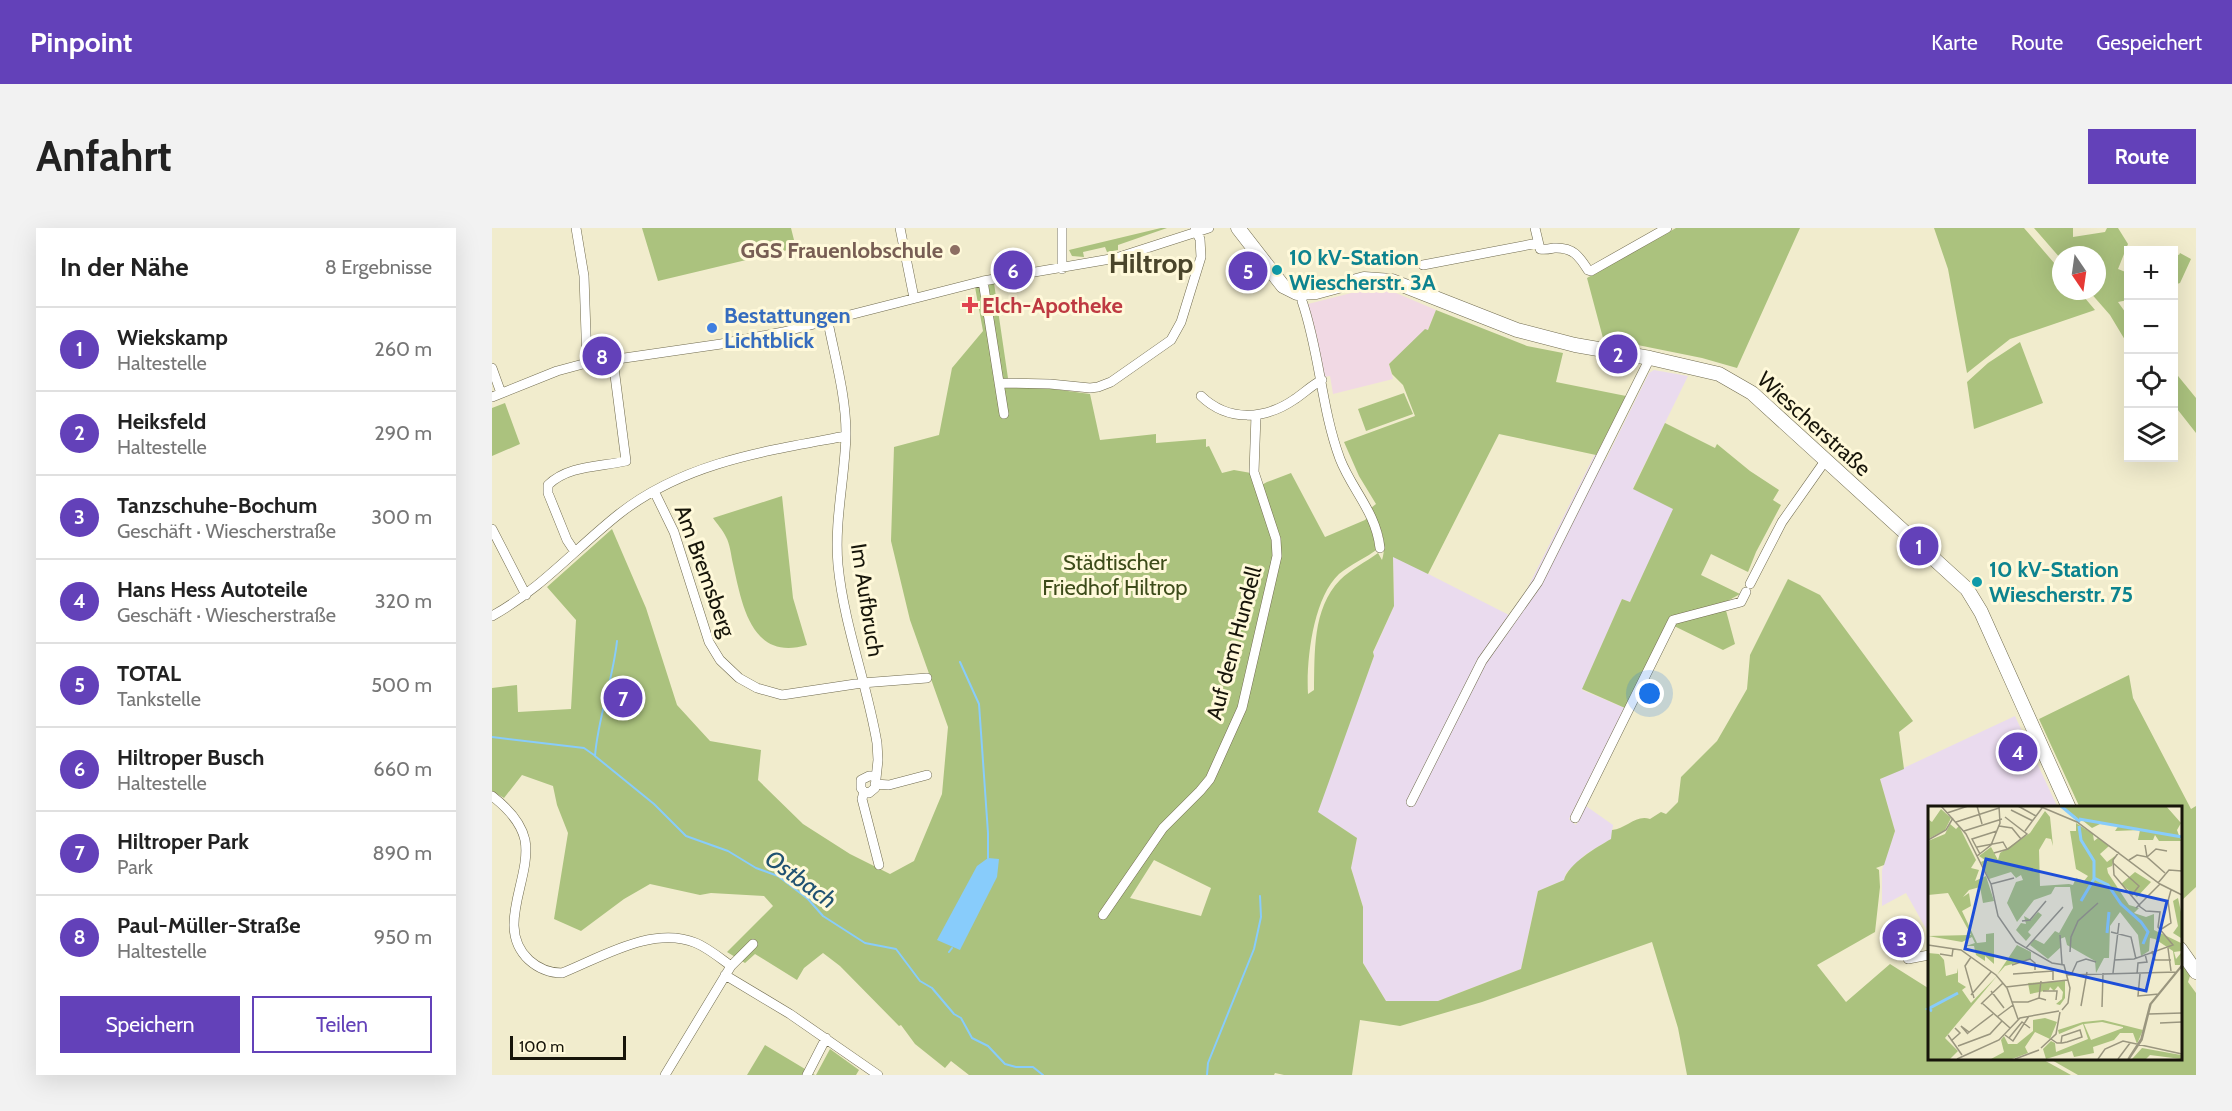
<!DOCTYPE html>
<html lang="de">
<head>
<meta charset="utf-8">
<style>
  body { margin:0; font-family:Cabin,sans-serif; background:#f2f2f2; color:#222 }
  .controls { position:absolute; right:18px; top:18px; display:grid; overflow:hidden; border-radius:0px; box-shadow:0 6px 24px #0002 }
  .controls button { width:54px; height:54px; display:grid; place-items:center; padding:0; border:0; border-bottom:2px solid #e0e0e0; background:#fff; color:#222; font:30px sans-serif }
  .compass { position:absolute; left:1560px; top:18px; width:54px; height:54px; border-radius:50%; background:#fff; box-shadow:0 6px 24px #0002; rotate:167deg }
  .scale { position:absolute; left:18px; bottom:15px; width:116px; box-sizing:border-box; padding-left:6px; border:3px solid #17150a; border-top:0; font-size:16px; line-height:21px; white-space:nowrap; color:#17150a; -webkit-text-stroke:4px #fff9da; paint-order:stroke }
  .you { position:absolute; left:1158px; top:466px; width:21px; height:21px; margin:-15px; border:4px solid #fff; border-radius:50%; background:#1a73e8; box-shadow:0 0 0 9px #1a73e833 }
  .badge { display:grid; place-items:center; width:39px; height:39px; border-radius:50%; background:#6341b9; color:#fff; font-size:20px; font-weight:700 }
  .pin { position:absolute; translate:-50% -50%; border:3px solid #fff; box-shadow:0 2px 6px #0006 }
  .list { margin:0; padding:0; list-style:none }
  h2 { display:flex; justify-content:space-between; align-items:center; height:78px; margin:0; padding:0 24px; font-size:26px }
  h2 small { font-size:20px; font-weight:400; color:#767676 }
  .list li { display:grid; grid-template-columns:39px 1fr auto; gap:18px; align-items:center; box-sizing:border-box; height:84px; padding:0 24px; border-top:2px solid #e0e0e0 }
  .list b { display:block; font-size:22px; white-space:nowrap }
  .list p { margin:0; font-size:20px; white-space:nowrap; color:#767676 }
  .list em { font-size:20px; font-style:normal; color:#767676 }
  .actions { display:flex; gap:12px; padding:18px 24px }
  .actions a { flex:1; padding:14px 0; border:2px solid #6341b9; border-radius:0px; text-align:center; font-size:21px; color:#6341b9 }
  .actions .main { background:#6341b9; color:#fff }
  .icon { flex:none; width:33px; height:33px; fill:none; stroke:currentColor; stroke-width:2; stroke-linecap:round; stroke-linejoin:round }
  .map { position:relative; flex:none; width:1704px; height:847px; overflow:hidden; border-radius:0px }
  header { display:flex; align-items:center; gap:36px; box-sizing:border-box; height:84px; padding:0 30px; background:#6341b9; color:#fff }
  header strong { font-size:28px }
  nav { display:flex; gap:33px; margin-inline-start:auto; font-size:21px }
  .intro { display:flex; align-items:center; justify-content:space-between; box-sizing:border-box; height:144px; padding:0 36px }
  h1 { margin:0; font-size:42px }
  .button { padding:15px 27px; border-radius:0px; background:#6341b9; color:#fff; font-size:21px; font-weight:700 }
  main { display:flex; gap:36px; padding:0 36px }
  aside { flex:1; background:#fff; border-radius:0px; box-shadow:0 6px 24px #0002 }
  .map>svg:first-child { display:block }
</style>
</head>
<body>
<header>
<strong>Pinpoint</strong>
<nav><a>Karte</a><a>Route</a><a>Gespeichert</a></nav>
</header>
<div class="intro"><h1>Anfahrt</h1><a class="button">Route</a></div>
<main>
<aside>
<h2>In der Nähe<small>8 Ergebnisse</small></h2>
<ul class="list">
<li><span class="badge">1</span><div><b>Wiekskamp</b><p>Haltestelle</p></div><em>260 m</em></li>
<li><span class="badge">2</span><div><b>Heiksfeld</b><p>Haltestelle</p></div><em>290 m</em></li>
<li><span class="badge">3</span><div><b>Tanzschuhe-Bochum</b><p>Geschäft · Wiescherstraße</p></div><em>300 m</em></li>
<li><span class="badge">4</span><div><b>Hans Hess Autoteile</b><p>Geschäft · Wiescherstraße</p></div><em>320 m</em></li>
<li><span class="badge">5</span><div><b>TOTAL</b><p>Tankstelle</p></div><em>500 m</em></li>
<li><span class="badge">6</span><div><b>Hiltroper Busch</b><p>Haltestelle</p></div><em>660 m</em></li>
<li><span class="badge">7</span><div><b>Hiltroper Park</b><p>Park</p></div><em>890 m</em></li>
<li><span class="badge">8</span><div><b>Paul-Müller-Straße</b><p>Haltestelle</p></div><em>950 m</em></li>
</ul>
<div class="actions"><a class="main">Speichern</a><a>Teilen</a></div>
</aside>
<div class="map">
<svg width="1704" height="847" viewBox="0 0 1704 847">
  <rect width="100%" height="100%" fill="#f1eccd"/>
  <path fill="#f1d9e4" d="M879,60L904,65L944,82L936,102L897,136L901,151L841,166L838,148L833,149L816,76Z"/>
  <path fill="#eadbee" d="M1162,142L1196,148L1141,260L1182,281L1138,374L1130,371L1090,462L1133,480L1077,591L1084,597L1094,578L1121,597L1119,611L1094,626L1074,645L1072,652L1046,663L1029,741L946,773H894L871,735V679L859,640L865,610L825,584L882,428L881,425L902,378L901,328L1017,387L1035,361L1103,226L1113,233L1157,145Z
    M1523,488L1566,580H1437V706L1414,665L1390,678V642L1403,603L1388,551Z"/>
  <path fill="#abc27e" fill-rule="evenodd" d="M150,0H299L304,20L166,53Z
    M669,0H675L626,17V22L615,24L613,19L591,24L592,29L580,28L577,22Z
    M1184,0H1308L1245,140L1210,130L1111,110L1095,50Z
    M1442,0H1532L1569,43V63H1587L1603,82L1518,111L1475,145L1456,41Z
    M1542,0H1581V9L1613,4L1615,0H1626L1636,16L1626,41L1636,45V72L1626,74L1636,88V117L1618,87L1597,63H1605V27H1569V31Z
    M1682,25L1687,27L1688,25L1699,31L1688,55L1682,57Z
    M502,55L517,157L539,158L598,166L608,212L664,206V215L714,211V219L717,218L730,245L742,242L759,245L764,260L775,254L799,245L833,309L873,292L877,288L887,320C874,330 859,336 847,346C821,370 814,433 816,466L822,462C823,425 820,381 848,352C859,341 874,334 886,325L890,332C896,312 888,299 879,280L884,276L867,248L852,214L923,188L911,157L900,146L897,136L933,101L936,102L944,82L1035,118L1071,125L1064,154L1134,168L1104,227L1007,206L936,346L901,329L902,378L881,424L882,428L826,584L865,610L859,640L871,679V735L894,773H946L1029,741L1046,663L1072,652C1076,636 1105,619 1119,611L1120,602C1134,601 1144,586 1158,591L1169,584L1174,586L1186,574L1189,549L1225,513L1255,461L1258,427L1296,351L1328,367L1421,493L1407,504L1412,541L1388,551L1403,603L1392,637L1384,640L1387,642L1388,659L1383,704L1325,737L1354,774L1398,736L1436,760L1437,830L1550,831L1579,847H1195L1186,800L1160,714L990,774L908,798L868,792L860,847H792L783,845L782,847H477L459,833L453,840L423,816L409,797L407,798L348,738L331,725L312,740L305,752L263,726L253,735L235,724L281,678L272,668L219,665L208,667L158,656L132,671L89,703L62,691L76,605L65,577L61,558L30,547L12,570L0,563V460L25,457L26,484L79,481L84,392L55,359L120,301L154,380L185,477L218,513L269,522L266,552L311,596L358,626L398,646L422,633L450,566L456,499L418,392L399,313L402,219L447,207L460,140L491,103L483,59ZM662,632L719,660L709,688L638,670Z
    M1528,114L1551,175L1482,201L1475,154L1496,135Z
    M1682,143L1704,170V205L1682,177Z
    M912,165L921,186L874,203L866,181Z
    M13,175L28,216L0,228V180Z
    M1173,195L1223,220L1225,216L1258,243L1287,262L1281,272L1289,277L1264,324L1256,344L1219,326L1209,347L1248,366L1232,375L1243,416L1231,422L1176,395L1133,480L1090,461L1130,371L1138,374L1181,281L1141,261Z
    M290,268L301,370L315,417C259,434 250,376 241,336C239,327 238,316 234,309C231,302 225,296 221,290Z
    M1637,447L1641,470L1699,581L1704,578V659L1688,674V580H1588L1547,491Z
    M1688,731L1699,745L1696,754L1704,765V847H1586L1558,831L1688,830Z
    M273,817L323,847H255Z
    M338,821L367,842L364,847H324Z"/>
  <path fill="#88ccfb" d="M496,630L507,631L505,649L468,722L445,712L485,638Z"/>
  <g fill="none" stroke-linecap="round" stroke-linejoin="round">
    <path stroke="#88ccfb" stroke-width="2" d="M125,413C121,452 106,489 103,528L162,576L194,608L236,623L264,640L286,648L316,671L331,688L373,715L404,721L428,753L440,760L462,786L469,790L480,810L496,818L513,836L524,839H541L551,847
      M468,434L487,476L496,605V630
      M0,509L92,520L102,527
      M457,724L460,720
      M715,847L716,835L762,721L769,689L768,668"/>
    <defs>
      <path id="street" d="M84,0L92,48L95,135
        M408,0L422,70
        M570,0V41
        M1043,0L1048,21C1053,22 1057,21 1062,20C1081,19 1087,28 1096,42L1099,43L1175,0
        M931,37L1046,15
        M491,53L512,186
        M810,66V73C828,125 829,180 848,231C860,262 884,284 888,320
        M336,94C343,130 354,168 354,206C353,250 342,293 346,337C352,398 375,455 385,515L386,532L383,560L377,565L372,564L369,560V552L377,548H384
        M0,140L9,165
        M507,155L558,156L598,160L606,159L619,154L679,112L689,94L709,29L708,11L703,2
        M709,168C736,194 773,192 803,171C812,165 820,157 830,152
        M0,169L65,143L91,136L229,116L291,104L491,53L624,30L717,0
        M162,263L182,304L217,414L228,432L247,450L265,460L290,467L370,455L435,450
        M0,301L34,367
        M83,324L75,312L56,265V257C76,237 108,239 134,233L121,132
        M1258,356L1290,294L1333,233
        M0,388C49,361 84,320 127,286C193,234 274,223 354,208
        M383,556L397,557L435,547
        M372,564L370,571L387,637
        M0,568C13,578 29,594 33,612C40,651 2,699 37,732C47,741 57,745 70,745C110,729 161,697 204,715C216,720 228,730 239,738
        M919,574L990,433L1046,354L1158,130
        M1083,590L1181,392L1249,374L1254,364
        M611,687L671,600L708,563L718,551L750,480L785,328L784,311L762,244L764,187
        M1416,731L1437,727
        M233,747L298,786L386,847
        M173,847L239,738L261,716
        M315,847L334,810"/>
      <path id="secondary" d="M746,0L791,58L805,65L824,64L872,51L900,53L1025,102L1083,117L1158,130L1227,146L1260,165L1475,361L1489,384L1577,580
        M1688,721L1704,744"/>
    </defs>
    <use href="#street" stroke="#706b4f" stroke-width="10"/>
    <use href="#secondary" stroke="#706b4f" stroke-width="15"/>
    <use href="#street" stroke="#fff" stroke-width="9"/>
    <use href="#secondary" stroke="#fff" stroke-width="14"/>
  </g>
  <circle fill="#8d6e63" stroke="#fff9da" stroke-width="2" cx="463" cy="22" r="6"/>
  <g fill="#0f9aa8" stroke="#fff9da" stroke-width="2">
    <circle cx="785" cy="42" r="6"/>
    <circle cx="1485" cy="354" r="6"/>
  </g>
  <path fill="#e0444e" stroke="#fff9da" stroke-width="2" d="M475 68h6v6h6v6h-6v6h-6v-6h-6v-6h6z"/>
  <circle fill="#3f7fe0" stroke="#fff9da" stroke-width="2" cx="220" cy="100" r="6"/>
  <g text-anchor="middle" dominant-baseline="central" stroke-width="6" stroke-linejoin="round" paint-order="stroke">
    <g font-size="22" font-weight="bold" fill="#785e54" stroke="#fff9da" text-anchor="end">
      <text x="451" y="22">GGS Frauenlobschule</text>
    </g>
    <g font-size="22" font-weight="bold" fill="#0d838f" stroke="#fff9da" text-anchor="start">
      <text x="797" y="29">10 kV-Station<tspan x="797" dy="25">Wiescherstr. 3A</tspan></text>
      <text x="1497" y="341">10 kV-Station<tspan x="1497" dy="25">Wiescherstr. 75</tspan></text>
    </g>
    <g font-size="22" font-weight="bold" fill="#be3a42" stroke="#fff9da" text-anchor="start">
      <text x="490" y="77">Elch-Apotheke</text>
    </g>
    <g font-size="22" font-weight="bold" fill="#366cbe" stroke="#fff9da" text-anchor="start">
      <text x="232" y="87">Bestattungen<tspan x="232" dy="25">Lichtblick</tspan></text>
    </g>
    <g font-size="22" fill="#17150a" stroke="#fff9da">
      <text transform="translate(1322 196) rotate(42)">Wiescherstraße</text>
      <text transform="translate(213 343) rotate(70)">Am Bremsberg</text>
      <text transform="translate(375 372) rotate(81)">Im Aufbruch</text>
      <text transform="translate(742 415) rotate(-75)">Auf dem Hundell</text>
    </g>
    <g font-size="22" fill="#3d4c1a" stroke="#fff9da">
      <text x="623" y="334">Städtischer<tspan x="623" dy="25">Friedhof Hiltrop</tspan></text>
    </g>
    <g font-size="24" font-style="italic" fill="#205272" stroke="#fff9da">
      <text transform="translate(309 651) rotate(36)">Ostbach</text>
    </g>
    <g font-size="28" font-weight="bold" fill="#4a452b" stroke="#fff9da">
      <text x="659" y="35">Hiltrop</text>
    </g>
  </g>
  <g transform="translate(1436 578)">
    <rect width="254" height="254" fill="#f1eccd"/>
    <path d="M132,0H238L253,17L249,24L253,35H231L227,29L225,34H210L212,24L187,25L191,19L172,18L164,22L154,14L148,15V11ZM13,3L23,12L17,24L0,33V13L4,16ZM117,5L122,11L125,40L123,33L118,32L111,44L112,80L141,78L145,79L148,72L156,75L160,70L148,63L142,25H148V17L165,28L166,35L170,32L181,40L172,48L179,56L187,50L184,60L179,62L180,67L201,99L211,102L206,107L218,111L226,108V124L253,137V145L246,146L248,153L253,147L252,159H247L245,145L227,133L222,132L221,145L213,150L210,129L192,106L182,120L181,152H176L168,167L167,155L139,139L137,131L132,133L133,141L120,153L102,139L106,133L116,138L127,125L131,127L145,102L142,81H127L123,88L106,94L89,116L79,97L88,76L95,74L93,69L88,72L83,66L61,73L53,56L57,54L51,50L63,41L70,54L72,47L102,27ZM22,18L28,23L31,20L48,54L43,62L51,64L47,75L58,70L66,95L55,97L52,81L41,84L35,91L41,87L43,100L34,105L49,137L58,136V128L66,127V158L57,150V155L48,149L46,140H38L47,137L44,131L34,136L0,130L43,129L20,87L0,89V35L17,28ZM207,66L223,76L209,91L193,78ZM250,92L253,106V132L245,127L250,120L245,95ZM110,106L114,109L100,126L103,129L98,135L88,124L93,117L98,118L96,110L103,114ZM89,139L103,146V153L77,160L69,169ZM0,147L11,148L16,154L18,170L29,167L30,162V176L38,181L34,184L43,197L69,170L17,232L30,245L22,253H0ZM137,175V192L132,199L128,198L134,193L135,186L130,180L126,185L122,181L121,184L102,188L100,177ZM117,212L129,216L122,233L107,226L97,241L100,247L84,253H63L76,246L73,234L76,230L80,238H89L105,225V214ZM175,214L215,224L209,238L205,227H192L186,234L165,241L166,247L146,251L144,245L118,253L115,243L123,235L127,237L128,246L160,233L155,218L131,228L130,224L155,216ZM174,216L195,221V222L163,234L156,218ZM214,242L253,249V253L222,249L218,253H204Z" fill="#abc27e" fill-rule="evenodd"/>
    <path fill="none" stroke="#88ccfb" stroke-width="3" d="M133,0L152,16M151,13L254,31M151,20L153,34L166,55V72L180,79L193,98L213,116L220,126L215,138M153,95L166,73M179,127L181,106M4,205L0,203L30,187"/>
    <path fill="none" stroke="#9a967f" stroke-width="1.5" d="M13,0L38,28L63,78L70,110L88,136L124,157L136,159L142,182L140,197L134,204M49,0L54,18M90,0L108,10M111,0L149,16L232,78L254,89M83,4L105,15M19,7L40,0M28,16L71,2M71,20L84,22L93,33M36,25L74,13M97,25L114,2M0,34L18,24L25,12M217,39L219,51L237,67M49,41L75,36L79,43M191,46L185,54L186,69L212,100M66,47L80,43L99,28L77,11M52,48L44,33L69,25M49,50L63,39L72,17L71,0M201,54L209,49L219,51L228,43L239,45M185,57L211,80L203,90M230,77L241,64L254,65M63,78L86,72M208,102L232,78M94,115L102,114L118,95M232,124L243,117L240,95L243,84M183,126L203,131L208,153M132,129L134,158M0,139L33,144L68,169L79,182L90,213M98,142L135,101M240,142L243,165M224,145L227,154H243M142,146L143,131L150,115L170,97M12,148L24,150L25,143M43,151L37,160L46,192M186,154L206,153L245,139L230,121L232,106L218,105L211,100M84,159L102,153L107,157V164M144,167L149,156L158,153L168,156M145,167L139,169L249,166M185,167L191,117M85,168L125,165V174M209,168L210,157L219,156L217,148M212,168L210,190L231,188M113,175L111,192L118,194M78,181L140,174M63,185L76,202M115,185H129L128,194M43,189L63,166M84,196H100L111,192M54,197L82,222M53,198L75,177M153,200L159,166M174,201L175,167M221,208L254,207M69,211L85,199M232,217L254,216M40,227L65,208M40,228L33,220L41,226M20,229L34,249M77,229L85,235L101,210M81,232L94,216L102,222M123,233L129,237H134L139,236L154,231L152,224L134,230L133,237M23,235L32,227L27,222M30,240L62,228L74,215M113,242L128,228L132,206M29,253L71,234L92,212L131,205M87,253L111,244M170,253L177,243L195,235L254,248M190,253L202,237M200,253L213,233L222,198L254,159M201,253L214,234L223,198L254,160"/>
    <path fill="#1d4ed8" fill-opacity="0.15" stroke="#1d4ed8" stroke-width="3" d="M58,53L239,95L218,185L37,143Z"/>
    <rect width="254" height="254" fill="none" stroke="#17150a" stroke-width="3"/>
  </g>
</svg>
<div class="controls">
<button>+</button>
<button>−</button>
<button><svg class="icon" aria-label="locate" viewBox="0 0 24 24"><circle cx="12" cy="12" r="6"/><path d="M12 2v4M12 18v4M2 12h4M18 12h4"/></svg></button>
<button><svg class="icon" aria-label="layers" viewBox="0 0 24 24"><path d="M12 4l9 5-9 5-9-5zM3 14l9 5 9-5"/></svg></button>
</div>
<svg class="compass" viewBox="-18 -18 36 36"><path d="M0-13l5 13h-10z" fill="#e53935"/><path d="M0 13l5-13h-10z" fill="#767676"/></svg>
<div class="scale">100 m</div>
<div class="you"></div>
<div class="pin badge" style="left:1427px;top:318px">1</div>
<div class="pin badge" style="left:1126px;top:126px">2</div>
<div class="pin badge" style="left:1410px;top:710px">3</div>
<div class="pin badge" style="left:1526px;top:524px">4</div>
<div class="pin badge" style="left:756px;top:43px">5</div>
<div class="pin badge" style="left:521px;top:42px">6</div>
<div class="pin badge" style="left:131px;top:470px">7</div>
<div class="pin badge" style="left:110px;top:128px">8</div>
</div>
</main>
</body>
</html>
